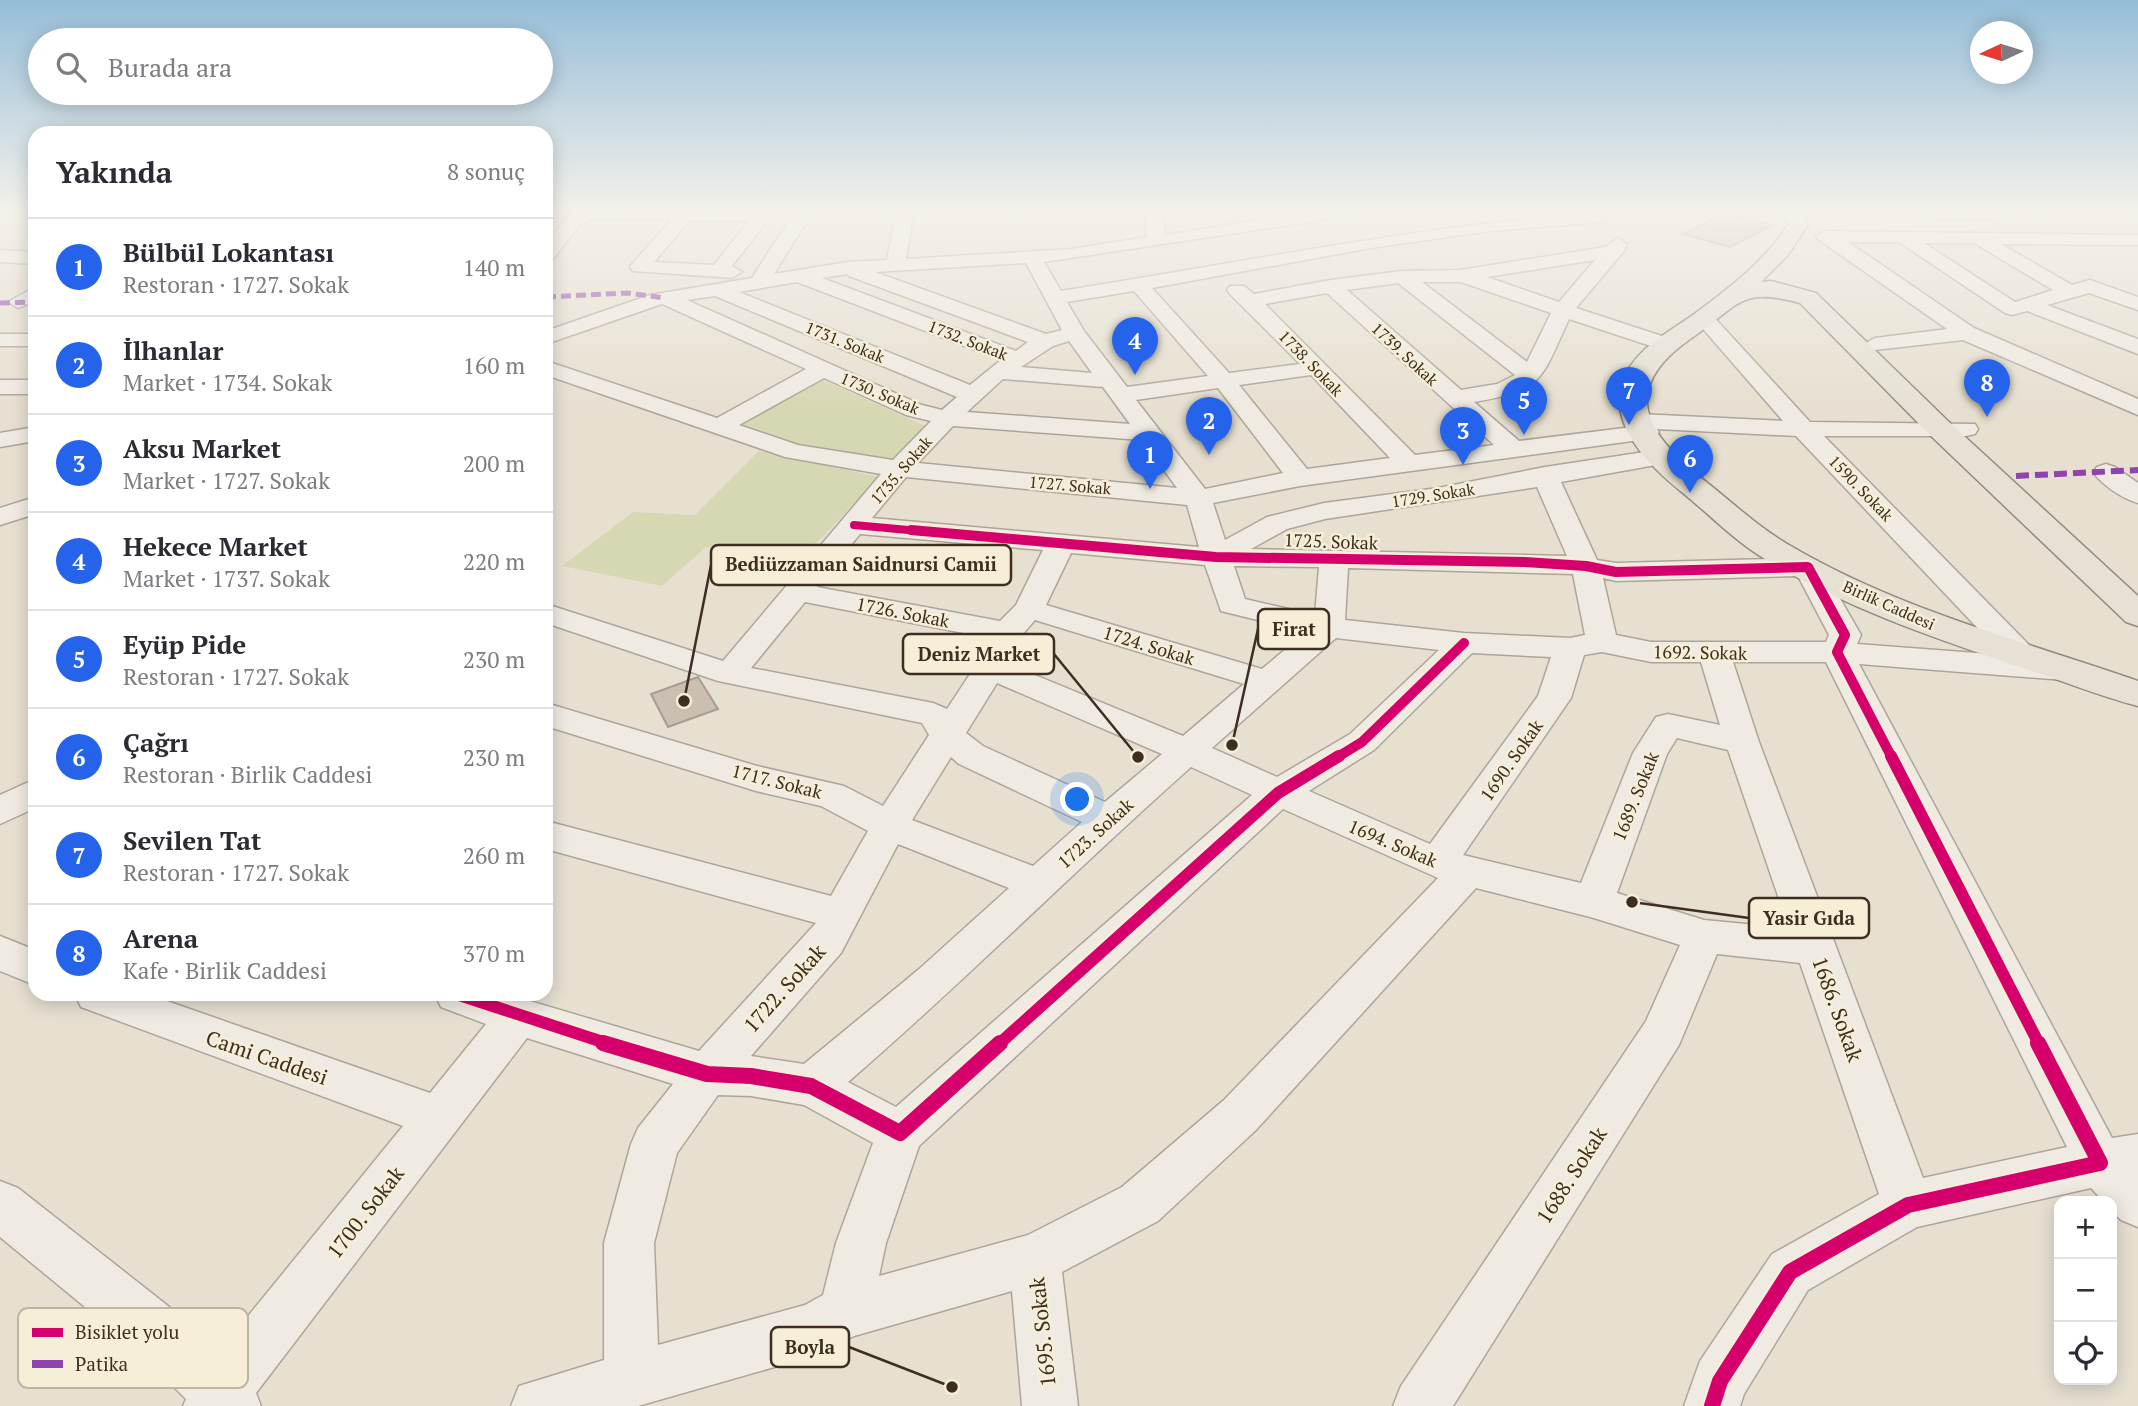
<!DOCTYPE html>
<html lang="tr">
<head>
<meta charset="utf-8">
<style>
  body { margin:0; font-family:"PT Serif",serif; background:#f7f7f7; color:#2b2b33 }
  .controls { position:absolute; right:21px; bottom:21px; display:grid; overflow:hidden; border-radius:14px; box-shadow:0 4px 18px #0003 }
  .controls button { width:63px; height:63px; display:grid; place-items:center; padding:0; border:0; border-bottom:2px solid #e1e1e2; background:#fff; color:#2b2b33; font:35px sans-serif }
  .compass { position:absolute; left:1970px; top:21px; width:63px; height:63px; border-radius:50%; background:#fff; box-shadow:0 4px 18px #0003; rotate:266deg }
  .you { position:absolute; left:1078px; top:800px; width:24px; height:24px; margin:-18px; border:5px solid #fff; border-radius:50%; background:#1a73e8; box-shadow:0 0 0 10px #1a73e833 }
  .badge { display:grid; place-items:center; width:46px; height:46px; border-radius:50%; background:#2563eb; color:#fff; font-size:23px; font-weight:700 }
  .pin { position:absolute; translate:-50% -58px; filter:drop-shadow(0 2px 4px #0008) }
  .pin::after { content:''; position:absolute; top:37px; width:24px; height:21px; background:inherit; clip-path:polygon(0 0,100% 0,50% 100%) }
  .list { margin:0; padding:0; list-style:none }
  h2 { display:flex; justify-content:space-between; align-items:center; height:91px; margin:0; padding:0 28px; font-size:30px }
  h2 small { font-size:23px; font-weight:400; color:#7c7c81 }
  .list li { display:grid; grid-template-columns:46px 1fr auto; gap:21px; align-items:center; box-sizing:border-box; height:98px; padding:0 28px; border-top:2px solid #e1e1e2 }
  .list b { display:block; font-size:26px; white-space:nowrap }
  .list p { margin:0; font-size:23px; white-space:nowrap; color:#7c7c81 }
  .list em { font-size:23px; font-style:normal; color:#7c7c81 }
  .icon { flex:none; width:38px; height:38px; fill:none; stroke:currentColor; stroke-width:2; stroke-linecap:round; stroke-linejoin:round }
  .map { position:relative; flex:none; width:2138px; height:1406px; overflow:hidden }
  .search { position:absolute; background:#fff; box-shadow:0 4px 18px #0003; left:28px; top:28px; width:525px; height:77px; display:flex; align-items:center; gap:18px; box-sizing:border-box; padding:0 24px; border-radius:38px; color:#7c7c81; font-size:26px }
  .panel { position:absolute; background:#fff; box-shadow:0 4px 18px #0003; left:28px; top:126px; width:525px; height:875px; border-radius:21px }
  .map>svg:first-child { display:block }
</style>
</head>
<body>
<div class="map">
<svg width="2138" height="1406" viewBox="0 0 2138 1406">
  <rect width="100%" height="100%" fill="#e7e0d1"/>
  <path fill="#d6d7b3" d="M818,378L925,426L892,461L823,450L730,426Z
    M759,451L879,477L796,565L706,547L662,586L562,566L633,512L695,515Z"/>
  <path fill="#cbbfb2" stroke="#a89c90" stroke-width="2" d="M1727,213L1773,225L1730,247L1683,234Z
    M698,677L718,709L668,727L651,694Z"/>
  <g fill="none" stroke-linecap="round" stroke-linejoin="round">
    <defs>
      <path id="minor" d="M0,211H23L0,221Z
        M580,211H775L732,266L742,272L732,278L633,271L630,267L633,263L671,220L590,219L581,224L553,259L546,261V243L569,216ZM690,220L749,221L714,265L654,262Z
        M795,211H813L774,274L848,262L887,260L896,211H914L906,259L1071,249L1147,237L1144,211H1162L1165,235L1317,211H1358L1349,216L1044,262L1061,291C1239,263 1416,226 1597,213L1603,214L1606,218L1603,222L1490,231L1371,248L1152,288L1229,373L1300,364L1230,294L1227,290L1230,286H1244L1254,294L1331,280L1402,271L1460,270L1606,247L1618,238L1627,244L1624,251L1576,308L1674,340L1677,345L1666,351L1569,319C1541,379 1545,390 1474,402L1519,441L1632,427L1627,421L1630,416L1639,414L1783,421L1697,322L1694,318L1704,312L1711,314L1810,422L1975,424L1978,429L1975,434L1966,436H1824L2032,648L2035,658L2075,663L2080,670L2075,677L2064,680L1859,664L2112,1138L2138,1134V1227L2121,1220L2112,1211V1201H2103L2091,1188L1917,1227L1808,1290L1744,1394L1740,1406H1684L1700,1361L1772,1254L1879,1194L1800,963L1717,954L1679,1045L1453,1406H1393L1401,1386L1646,1021L1680,945L1594,918L1476,888L1256,1130L1158,1221L1062,1272L1078,1406H1022L1012,1291L854,1336L813,1356L638,1406H511L519,1386L604,1360V1243L631,1144L638,1128L673,1084L527,1038L256,1393L261,1406H183L186,1399L130,1344L0,1237V1181L18,1188L168,1306L218,1353L403,1126L81,1007L75,994H147L430,1093L486,1024L441,1007L435,994H506L699,1051L816,923L546,849V821L831,896L868,831L821,806L756,791L546,726V703L757,766L844,786L883,806L929,735L922,723L718,681L546,623V604L723,661L881,474L785,457L546,375V361L717,418L806,369L662,304L546,344V331L650,295L752,278ZM1595,260L1559,302L1487,277ZM1026,263L1062,330L1046,334L875,272ZM848,274L849,276L1028,342L1016,351L822,278ZM797,282L1001,360L970,385L739,292ZM1422,282H1461L1551,313L1527,362ZM1398,283L1515,375L1497,384L1461,390L1347,290ZM1134,291L1208,376L1127,387L1084,331L1067,302ZM1327,293L1494,445L1415,455L1265,304ZM715,296L957,397L942,410L922,405L687,300ZM1069,341L1092,373L1021,367L1053,346ZM1311,375L1390,458L1307,469L1239,385ZM824,378L906,415L931,421L893,460L798,445L739,425ZM1003,379L1103,387L1130,424L967,412ZM1218,388L1283,473L1205,489L1136,400ZM953,426L1142,440L1177,488L918,463ZM1657,429L1796,436L2003,655L1857,644L1861,635L1822,567L1818,561L1808,558L1616,563L1597,560L1561,482L1667,463L1671,458L1667,453L1658,450L1545,467L1438,488L1324,503L1267,517L1225,540L1213,503L1300,486L1647,439L1656,437L1659,432ZM906,477L1187,505L1199,547L872,518ZM1537,487L1567,556L1251,549L1287,529L1325,519ZM860,534L1043,550L1016,605L1000,621L817,587ZM1071,553L1205,565L1221,611L1306,632L1262,669L1046,605ZM1234,566L1319,567L1315,615L1245,599ZM1348,568L1573,574L1585,635L1570,638L1464,633L1345,620ZM1798,576L1829,635L1826,642H1651L1616,635L1603,578L1616,581ZM805,602L989,638L974,668L947,709L933,703L751,668ZM1035,620L1244,684L1183,736L1008,664L1021,636ZM1336,638L1439,650L1350,734L1277,777L1212,748ZM1602,652L1651,662H1701L1720,725L1668,714L1656,717L1633,753L1581,883L1463,855L1571,698L1584,655ZM1472,653L1551,657L1538,696L1430,844L1309,791L1374,750ZM1733,662H1826L2067,1147L1923,1178L1759,742ZM997,683L1162,754L1105,802L983,746L966,733ZM1677,738L1728,750L1789,928L1704,920L1617,893L1667,754ZM951,757L959,764L1082,822L1033,866L912,820ZM1191,767L1252,795L896,1107L848,1082C966,980 1075,870 1191,767ZM1283,809L1438,878L1224,1100L1122,1187L1028,1235L879,1276L886,1243L919,1146ZM898,844L1009,888L918,970L804,1064L751,1056L841,953ZM718,1095L751,1096L804,1105L873,1143L836,1243L823,1295L805,1305L658,1345L654,1243L677,1153Z
        M1934,211H2004L2008,215L1999,220L1941,219L1935,218Z
        M1825,231L2138,235V245L2001,244L2072,285L2090,280L2138,297V310L2089,293L2047,305L2138,339V354L2027,311L2012,315L2005,313L1899,242H1848L1974,328L2138,399V415L1963,340L1875,350L1867,349L1864,344L1875,338L1947,329L1819,240L1816,236ZM1924,243H1974L2053,290L2015,302Z
        M0,250L35,252V264L0,262Z
        M35,287V301L18,308L8,302Z
        M0,334H35V346H0Z
        M0,380H35V394H0Z
        M35,427V441L0,447V433Z
        M2106,464L2115,467L2138,483V503C2123,499 2102,485 2093,472L2097,467Z
        M35,497V514L0,525V508Z
        M35,779V808L0,824V795Z
        M0,936L35,950V985L0,971Z"/>
      <path id="major" d="M1782,211H1802L1808,225L1788,255L1761,282L1771,281L1816,293L1950,423L2138,596V626L2126,622L1930,435L1800,303C1739,286 1739,306 1693,337C1617,389 1645,433 1705,481C1733,503 1758,527 1789,545C1897,609 2020,640 2138,681V706C2099,696 2061,680 2023,668C1935,638 1845,608 1765,559C1735,541 1710,515 1683,493C1653,469 1609,428 1622,384C1633,347 1673,331 1701,309C1733,285 1766,259 1788,225Z"/>
    </defs>
    <use href="#minor" stroke="#ada599" stroke-width="3"/>
    <use href="#major" stroke="#928b80" stroke-width="3"/>
    <use href="#minor" fill="#efebe3" fill-rule="evenodd"/>
    <use href="#major" fill="#e6e1d4" fill-rule="evenodd"/>
    <path stroke="#8e44ad" stroke-width="5" stroke-dasharray="10 5" stroke-linecap="butt" d="M546,297L628,293L665,298
      M0,303L35,302"/>
    <path stroke="#8e44ad" stroke-width="6" stroke-dasharray="13 6" stroke-linecap="butt" d="M2016,476L2138,470"/>
    <defs>
      <path id="cycleway-far3" d="M854,525L930,532"/>
      <path id="cycleway-far2" d="M911,530L1216,557L1525,562L1586,566L1616,572L1808,567L1845,635L1837,652L1892,758
        M1336,758L1362,742L1464,643"/>
      <path id="cycleway-far1" d="M1891,756L2039,1044
        M456,994L609,1044
        M999,1044L1278,793L1339,756"/>
      <path id="cycleway" d="M603,1043L707,1074L751,1076L811,1086L900,1133L1000,1043
        M1712,1406L1720,1381L1790,1272L1908,1205L2100,1163L2038,1043"/>
    </defs>
    <use href="#cycleway-far3" stroke="#f7eed8" stroke-width="11"/>
    <use href="#cycleway-far2" stroke="#f7eed8" stroke-width="14"/>
    <use href="#cycleway-far1" stroke="#f7eed8" stroke-width="17"/>
    <use href="#cycleway" stroke="#f7eed8" stroke-width="20"/>
    <use href="#cycleway-far3" stroke="#d6006c" stroke-width="8"/>
    <use href="#cycleway-far2" stroke="#d6006c" stroke-width="10"/>
    <use href="#cycleway-far1" stroke="#d6006c" stroke-width="12"/>
    <use href="#cycleway" stroke="#d6006c" stroke-width="16"/>
  </g>
  <linearGradient id="sky" x2="0" y2="1"><stop stop-color="#96bed9"/><stop offset="0.52" stop-color="#f4f1ea"/><stop offset="1" stop-color="#f4f1ea" stop-opacity="0"/></linearGradient>
  <rect width="2138" height="408" fill="url(#sky)"/>
  <g text-anchor="middle" dominant-baseline="central" stroke-width="5" stroke-linejoin="round" paint-order="stroke">
    <g font-size="16" fill="#3d2e20" stroke="#f7eed8">
      <text transform="translate(968 340) rotate(21)">1732. Sokak</text>
      <text transform="translate(845 342) rotate(22)">1731. Sokak</text>
      <text transform="translate(1405 354) rotate(43)">1739. Sokak</text>
      <text transform="translate(1311 363) rotate(46)">1738. Sokak</text>
      <text transform="translate(880 393) rotate(23)">1730. Sokak</text>
      <text transform="translate(901 470) rotate(-49)">1735. Sokak</text>
      <text transform="translate(1070 485) rotate(5)">1727. Sokak</text>
      <text transform="translate(1861 488) rotate(46)">1590. Sokak</text>
      <text transform="translate(1433 495) rotate(-9)">1729. Sokak</text>
      <text transform="translate(1889 605) rotate(24)">Birlik Caddesi</text>
    </g>
    <g font-size="18" fill="#3d2e20" stroke="#f7eed8">
      <text transform="translate(1331 541) rotate(2)">1725. Sokak</text>
      <text transform="translate(903 612) rotate(11)">1726. Sokak</text>
      <text transform="translate(1149 645) rotate(17)">1724. Sokak</text>
      <text transform="translate(1700 652) rotate(1)">1692. Sokak</text>
      <text transform="translate(1511 760) rotate(-55)">1690. Sokak</text>
      <text transform="translate(777 781) rotate(14)">1717. Sokak</text>
      <text transform="translate(1635 796) rotate(-68)">1689. Sokak</text>
      <text transform="translate(1095 833) rotate(-42)">1723. Sokak</text>
      <text transform="translate(1393 843) rotate(23)">1694. Sokak</text>
    </g>
    <g font-size="21" fill="#3d2e20" stroke="#f7eed8">
      <text transform="translate(784 988) rotate(-48)">1722. Sokak</text>
      <text transform="translate(1838 1009) rotate(70)">1686. Sokak</text>
      <text transform="translate(267 1057) rotate(19)">Cami Caddesi</text>
      <text transform="translate(1571 1175) rotate(-57)">1688. Sokak</text>
      <text transform="translate(365 1212) rotate(-52)">1700. Sokak</text>
      <text transform="translate(1042 1332) rotate(-96)">1695. Sokak</text>
    </g>
  </g>
  <rect x="18" y="1308" width="230" height="80" rx="10" fill="#f7eed8" stroke="#bfb4a1" stroke-width="2"/>
  <rect x="32" y="1328" width="31" height="9" fill="#d6006c"/>
  <rect x="32" y="1360" width="31" height="8" fill="#8e44ad"/>
  <g font-size="19" fill="#3d2e20">
    <text x="75" y="1339">Bisiklet yolu</text>
    <text x="75" y="1371">Patika</text>
  </g>
  <path fill="none" stroke="#3d2e20" stroke-width="2.5" d="M684 701L711 565M1232 745L1258 629M1138 757L1054 654M1632 902L1749 918M952 1387L849 1347"/>
  <g fill="#3d2e20" stroke="#f7eed8" stroke-width="2.5">
    <circle cx="684" cy="701" r="7"/>
    <circle cx="1232" cy="745" r="7"/>
    <circle cx="1138" cy="757" r="7"/>
    <circle cx="1632" cy="902" r="7"/>
    <circle cx="952" cy="1387" r="7"/>
  </g>
  <g fill="#f7eed8" stroke="#3d2e20" stroke-width="2.5">
    <rect x="711" y="545" width="300" height="40" rx="7"/>
    <rect x="1258" y="609" width="71" height="40" rx="7"/>
    <rect x="903" y="634" width="151" height="40" rx="7"/>
    <rect x="1749" y="898" width="120" height="40" rx="7"/>
    <rect x="771" y="1327" width="78" height="40" rx="7"/>
  </g>
  <g font-size="19" text-anchor="middle" font-weight="bold" fill="#3d2e20">
    <text x="861" y="571">Bediüzzaman Saidnursi Camii</text>
    <text x="1294" y="636">Firat</text>
    <text x="979" y="661">Deniz Market</text>
    <text x="1809" y="925">Yasir Gıda</text>
    <text x="810" y="1354">Boyla</text>
  </g>
</svg>
<div class="controls">
<button>+</button>
<button>−</button>
<button><svg class="icon" aria-label="locate" viewBox="0 0 24 24"><circle cx="12" cy="12" r="6"/><path d="M12 2v4M12 18v4M2 12h4M18 12h4"/></svg></button>
</div>
<svg class="compass" viewBox="-18 -18 36 36"><path d="M0-13l5 13h-10z" fill="#e53935"/><path d="M0 13l5-13h-10z" fill="#7c7c81"/></svg>
<div class="you"></div>
<div class="pin badge" style="left:1150px;top:489px">1</div>
<div class="pin badge" style="left:1209px;top:455px">2</div>
<div class="pin badge" style="left:1463px;top:465px">3</div>
<div class="pin badge" style="left:1135px;top:375px">4</div>
<div class="pin badge" style="left:1524px;top:435px">5</div>
<div class="pin badge" style="left:1690px;top:493px">6</div>
<div class="pin badge" style="left:1629px;top:425px">7</div>
<div class="pin badge" style="left:1987px;top:417px">8</div>
<div class="search"><svg class="icon" aria-label="search" viewBox="0 0 24 24"><circle cx="10" cy="10" r="6"/><path d="M15 15l6 6"/></svg>Burada ara</div>
<section class="panel">
<h2>Yakında<small>8 sonuç</small></h2>
<ul class="list">
<li><span class="badge">1</span><div><b>Bülbül Lokantası</b><p>Restoran · 1727. Sokak</p></div><em>140 m</em></li>
<li><span class="badge">2</span><div><b>İlhanlar</b><p>Market · 1734. Sokak</p></div><em>160 m</em></li>
<li><span class="badge">3</span><div><b>Aksu Market</b><p>Market · 1727. Sokak</p></div><em>200 m</em></li>
<li><span class="badge">4</span><div><b>Hekece Market</b><p>Market · 1737. Sokak</p></div><em>220 m</em></li>
<li><span class="badge">5</span><div><b>Eyüp Pide</b><p>Restoran · 1727. Sokak</p></div><em>230 m</em></li>
<li><span class="badge">6</span><div><b>Çağrı</b><p>Restoran · Birlik Caddesi</p></div><em>230 m</em></li>
<li><span class="badge">7</span><div><b>Sevilen Tat</b><p>Restoran · 1727. Sokak</p></div><em>260 m</em></li>
<li><span class="badge">8</span><div><b>Arena</b><p>Kafe · Birlik Caddesi</p></div><em>370 m</em></li>
</ul>
</section>
</div>
</body>
</html>
